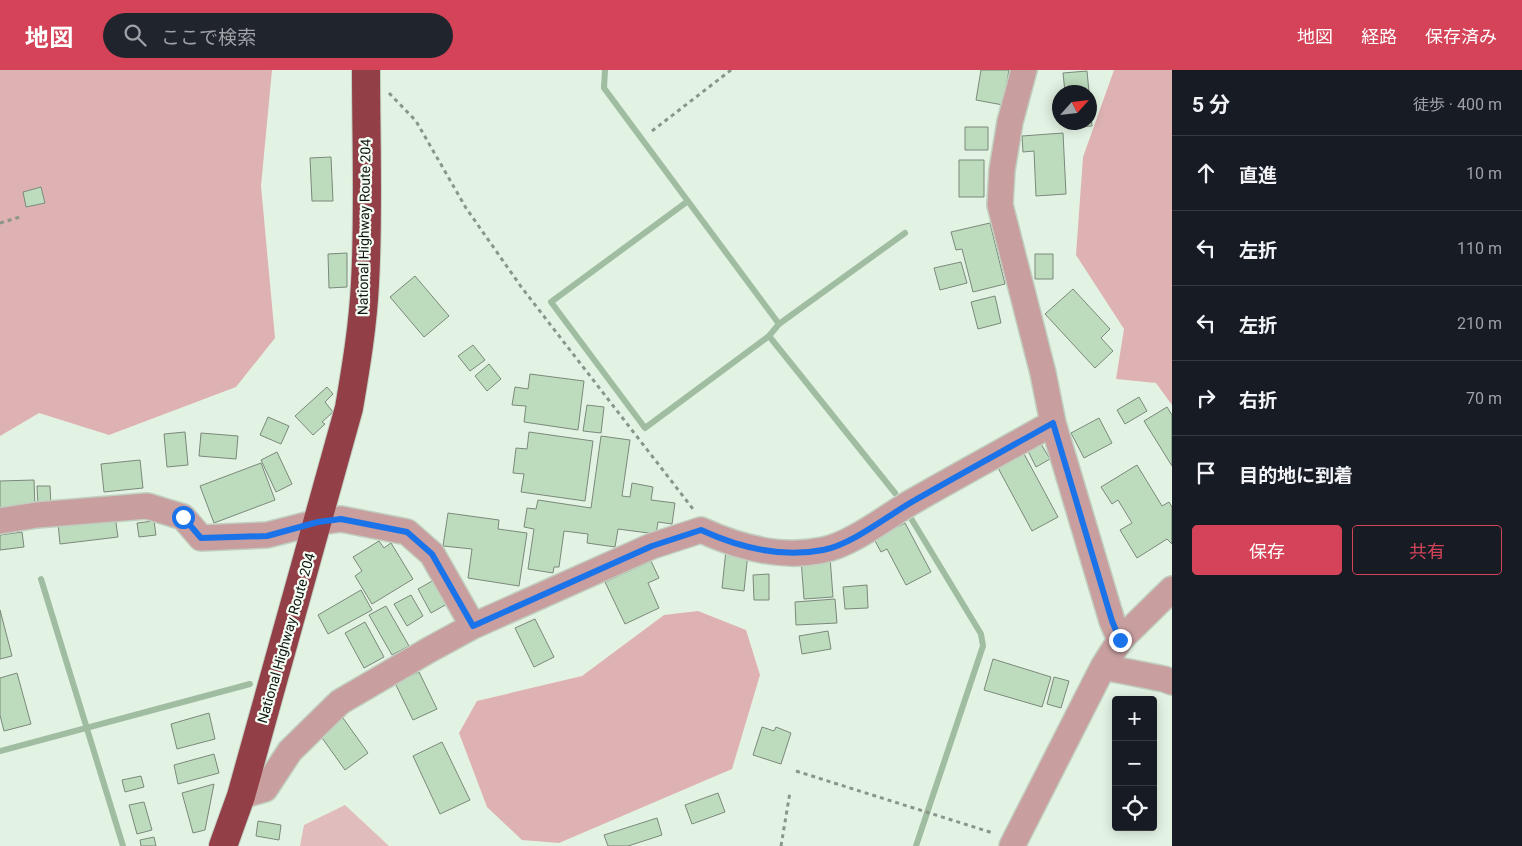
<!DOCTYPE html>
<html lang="ja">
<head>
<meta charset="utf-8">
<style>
  body { margin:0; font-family:Roboto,"Noto Sans JP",sans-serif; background:#20242c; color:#f1f3f6 }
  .controls { position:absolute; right:15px; bottom:15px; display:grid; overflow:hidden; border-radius:5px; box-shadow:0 2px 12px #0003 }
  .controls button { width:45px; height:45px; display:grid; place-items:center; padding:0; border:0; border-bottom:1px solid #363941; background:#171b24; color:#f1f3f6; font:25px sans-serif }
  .compass { position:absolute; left:1052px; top:15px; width:45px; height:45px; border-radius:50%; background:#171b24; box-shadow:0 2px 12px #0003; rotate:63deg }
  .stop { position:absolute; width:15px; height:15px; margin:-11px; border:4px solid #1a73e8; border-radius:50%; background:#fff }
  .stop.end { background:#1a73e8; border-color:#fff; box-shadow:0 1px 5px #0008 }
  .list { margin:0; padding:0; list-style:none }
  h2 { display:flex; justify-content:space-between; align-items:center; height:65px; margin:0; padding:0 20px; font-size:21px }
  h2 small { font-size:16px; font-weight:400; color:#9ea1a6 }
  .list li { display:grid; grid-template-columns:32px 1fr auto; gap:15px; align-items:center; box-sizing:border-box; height:75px; padding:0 20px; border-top:1px solid #363941 }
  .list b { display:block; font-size:19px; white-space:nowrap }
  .list em { font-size:16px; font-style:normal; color:#9ea1a6 }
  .actions { display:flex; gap:10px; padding:15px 20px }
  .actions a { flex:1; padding:11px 0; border:1px solid #d44358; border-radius:5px; text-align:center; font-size:18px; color:#d44358 }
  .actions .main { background:#d44358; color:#fff }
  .icon { flex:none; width:28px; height:28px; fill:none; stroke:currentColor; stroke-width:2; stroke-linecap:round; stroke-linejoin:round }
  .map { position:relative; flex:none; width:1172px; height:776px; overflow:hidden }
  header { display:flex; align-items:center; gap:30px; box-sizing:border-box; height:70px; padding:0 25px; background:#d44358; color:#fff }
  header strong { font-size:24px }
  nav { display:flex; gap:28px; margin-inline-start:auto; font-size:18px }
  .search { width:350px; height:45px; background:#20242c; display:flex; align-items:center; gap:12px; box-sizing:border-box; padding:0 18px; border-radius:28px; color:#9ea1a6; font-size:19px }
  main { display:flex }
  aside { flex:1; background:#171b24 }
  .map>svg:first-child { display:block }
</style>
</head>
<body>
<header>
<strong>地図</strong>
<div class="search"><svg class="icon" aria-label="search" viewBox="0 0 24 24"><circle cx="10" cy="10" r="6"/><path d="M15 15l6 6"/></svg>ここで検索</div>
<nav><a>地図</a><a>経路</a><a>保存済み</a></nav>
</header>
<main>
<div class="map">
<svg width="1172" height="776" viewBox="0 0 1172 776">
  <rect width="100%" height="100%" fill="#e3f3e3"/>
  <path fill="#e0bcbd" d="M345,735L389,776H300L304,755Z"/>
  <path fill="#deb2b3" d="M0,0H272L261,116L275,268L236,317L109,365L39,343L0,366Z
    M1114,0H1172V335L1156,313L1116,309L1124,259L1076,185L1083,87Z
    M698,541L746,560L760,605L732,699L559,773L522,770L487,737L459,663L477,631L582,606L664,545Z"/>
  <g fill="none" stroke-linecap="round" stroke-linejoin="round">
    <path stroke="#a0bda1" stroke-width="6" d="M605,0L604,18L779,254
      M688,131L551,232L645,358L769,266
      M895,423L769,266L779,254L905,163
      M909,445L981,564L983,576L916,776
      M41,509L123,776
      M0,681L250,614"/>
  </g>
  <path fill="#bddbbd" stroke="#7b897b" d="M981,0H1009L1003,35L976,30Z
    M1087,1L1089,22H1065L1063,3Z
    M1090,29L1092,56L1068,58V52H1090Z
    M965,57H988V80H965Z
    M1063,63L1066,124L1036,126L1034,81L1023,82L1022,66Z
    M331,87L333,131H312L310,88Z
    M959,90H984V127H959Z
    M41,117L45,133L26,137L23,122Z
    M990,153L1005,214L973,222L962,179L956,180L951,162Z
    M347,183V217L329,218L328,184Z
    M1035,184H1053V209H1035Z
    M961,192L967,213L940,220L934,198Z
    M415,206L449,246L424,267L390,227Z
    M1073,219L1110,259L1101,268L1113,281L1095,298L1045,244Z
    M995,226L1001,253L978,259L971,232Z
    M473,275L485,290L470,301L458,286Z
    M489,294L501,309L487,321L475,306Z
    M530,304L584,311L578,360L524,352L526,336L512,335L515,317L528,319Z
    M327,317L333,324L325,332L333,342L322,352L325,354L313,365L295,346Z
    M1139,327L1147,341L1125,354L1117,340Z
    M587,335L604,337L601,363L583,361Z
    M1167,337L1172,345V396L1144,351Z
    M268,347L289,356L281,374L260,365Z
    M1099,348L1112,373L1084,388L1071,363Z
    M185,362L188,395L167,397L164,364Z
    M529,362L593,371L585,431L521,422L524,404L513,403L516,378L527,379Z
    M201,363L238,366L236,389L199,386Z
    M601,366L630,370L622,426L630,427L632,413L653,417L651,430L675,433L672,454L658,452L656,464L618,459L615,477L587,473L588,464L564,461L559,497H554L553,503L528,499L534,459L524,457L527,438L536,439L538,430L591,438Z
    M1041,374L1050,389L1036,397L1028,381Z
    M277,382L292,414L276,422L261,390Z
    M1023,382L1058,447L1032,461L997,396Z
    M140,390L143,418L104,422L101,394Z
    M261,393L275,430L214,453L200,416Z
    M1137,395L1162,436L1169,432L1172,437V474L1167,469L1137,488L1120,460L1132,453L1118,430L1112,434L1101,417Z
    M34,410L35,438L0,439V411Z
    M37,416H50L51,437H38Z
    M448,443L499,450L498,459L527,463L519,516L468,508L472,479L443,476Z
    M115,446L118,467L60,474L58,453Z
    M154,451L156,465L139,467L137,453Z
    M905,453L931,502L906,515L887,479L881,482L874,469Z
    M22,462L24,477L0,480V465Z
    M379,471L384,478L391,473L413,509L372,534L355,506L362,501L353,487Z
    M726,480L748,483L744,521L722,518Z
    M830,487L833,527L804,529L801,489Z
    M651,491L659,508L648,513L659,538L625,554L605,512Z
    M769,504V530H754L753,505Z
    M434,510L447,534L431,543L418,519Z
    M867,515L868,538L845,539L843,517Z
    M361,520L372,540L328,564L318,545Z
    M411,525L423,546L407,556L394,534Z
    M835,529L837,553L796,555L795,532Z
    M386,536L409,576L392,585L369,545Z
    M0,540L12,586L0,589Z
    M535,549L554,587L534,597L515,558Z
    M365,552L384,587L364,598L345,563Z
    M828,561L831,579L802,584L799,566Z
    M993,589L1051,607L1042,637L984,620Z
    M419,602L437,639L413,650L395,613Z
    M17,603L31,654L4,661L0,645V608Z
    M1054,607L1069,611L1061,638L1047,634Z
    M209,643L215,669L177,679L171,654Z
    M343,648L368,683L345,700L320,665Z
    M762,657L774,661L776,657L791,663L781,694L753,685Z
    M442,672L470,730L440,744L413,686Z
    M214,684L219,703L178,714L174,695Z
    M141,706L144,717L125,722L122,710Z
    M214,714L205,760L193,763L182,723Z
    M718,723L725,742L692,754L685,735Z
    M144,732L152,760L137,764L129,735Z
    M657,748L662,765L628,776H608L604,765Z
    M258,751L281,755L279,770L256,766Z
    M154,767L156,776H141L140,770Z"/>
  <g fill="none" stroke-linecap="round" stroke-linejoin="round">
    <defs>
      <path id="minor" d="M1024,0L1010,52L1002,100L1000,135L1043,303L1053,353L1112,551L1120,570
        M0,451L37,445L147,436L183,447L201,468L267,465L318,452L341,449L407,462L432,484L473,556
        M1103,597L1164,609L1172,612
        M241,726L265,719L290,681L340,632L429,580L473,556L652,476L701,460C738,477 782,489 823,480C850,475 885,448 910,433C957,406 1005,380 1053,353
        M1012,776L1103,597L1120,570L1172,519"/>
      <path id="highway" d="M223,776L241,726L349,338C356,297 363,255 365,213C369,142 366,71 366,0"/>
    </defs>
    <use href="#minor" stroke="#c1cfc1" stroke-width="28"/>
    <use href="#highway" stroke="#c1cfc1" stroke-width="30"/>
    <path stroke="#8a968a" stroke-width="3" stroke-dasharray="4 4" stroke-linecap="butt" d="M389,23L416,51L466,138L522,218L693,439
      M652,61L731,0
      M0,153L20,147
      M796,701L993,763
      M781,776L790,722"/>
    <use href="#minor" stroke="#c89e9f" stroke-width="25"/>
    <use href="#highway" stroke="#923f47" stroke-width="28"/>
  </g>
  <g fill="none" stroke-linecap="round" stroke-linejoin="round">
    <path stroke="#1a73e8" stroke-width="6" d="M183,447L201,468L267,466L318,452L341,449L407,462L432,484L473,556L652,476L701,460C738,477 782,488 823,480C850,475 885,448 910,433C957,406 1005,380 1053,353L1112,551L1120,570"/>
  </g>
  <g text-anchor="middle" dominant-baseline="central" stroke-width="4.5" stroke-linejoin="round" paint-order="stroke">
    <g font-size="14" fill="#101510" stroke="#f5fef5">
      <text transform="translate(364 157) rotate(-89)">National Highway Route 204</text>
      <text transform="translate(286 568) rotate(-74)">National Highway Route 204</text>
    </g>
  </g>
</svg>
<div class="controls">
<button>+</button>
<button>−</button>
<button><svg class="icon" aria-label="locate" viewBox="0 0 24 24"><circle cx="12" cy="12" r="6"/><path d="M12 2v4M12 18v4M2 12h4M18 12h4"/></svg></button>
</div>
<svg class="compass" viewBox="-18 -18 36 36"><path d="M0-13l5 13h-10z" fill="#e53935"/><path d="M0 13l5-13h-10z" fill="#9ea1a6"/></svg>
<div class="stop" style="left:183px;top:447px"></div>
<div class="stop end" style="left:1120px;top:570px"></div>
</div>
<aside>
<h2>5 分<small>徒歩 · 400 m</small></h2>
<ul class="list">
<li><svg class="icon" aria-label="ahead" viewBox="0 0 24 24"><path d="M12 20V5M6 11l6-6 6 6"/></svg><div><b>直進</b></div><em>10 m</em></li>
<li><svg class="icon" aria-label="left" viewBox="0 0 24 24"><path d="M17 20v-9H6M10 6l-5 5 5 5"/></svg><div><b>左折</b></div><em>110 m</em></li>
<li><svg class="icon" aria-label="left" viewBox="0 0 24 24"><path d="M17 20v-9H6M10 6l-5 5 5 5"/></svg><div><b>左折</b></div><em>210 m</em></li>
<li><svg class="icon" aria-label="right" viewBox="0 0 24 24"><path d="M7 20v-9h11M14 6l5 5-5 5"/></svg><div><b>右折</b></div><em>70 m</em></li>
<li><svg class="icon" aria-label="arrive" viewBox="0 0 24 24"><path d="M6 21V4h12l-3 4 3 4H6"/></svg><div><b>目的地に到着</b></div></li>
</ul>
<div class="actions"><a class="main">保存</a><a>共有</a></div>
</aside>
</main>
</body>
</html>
